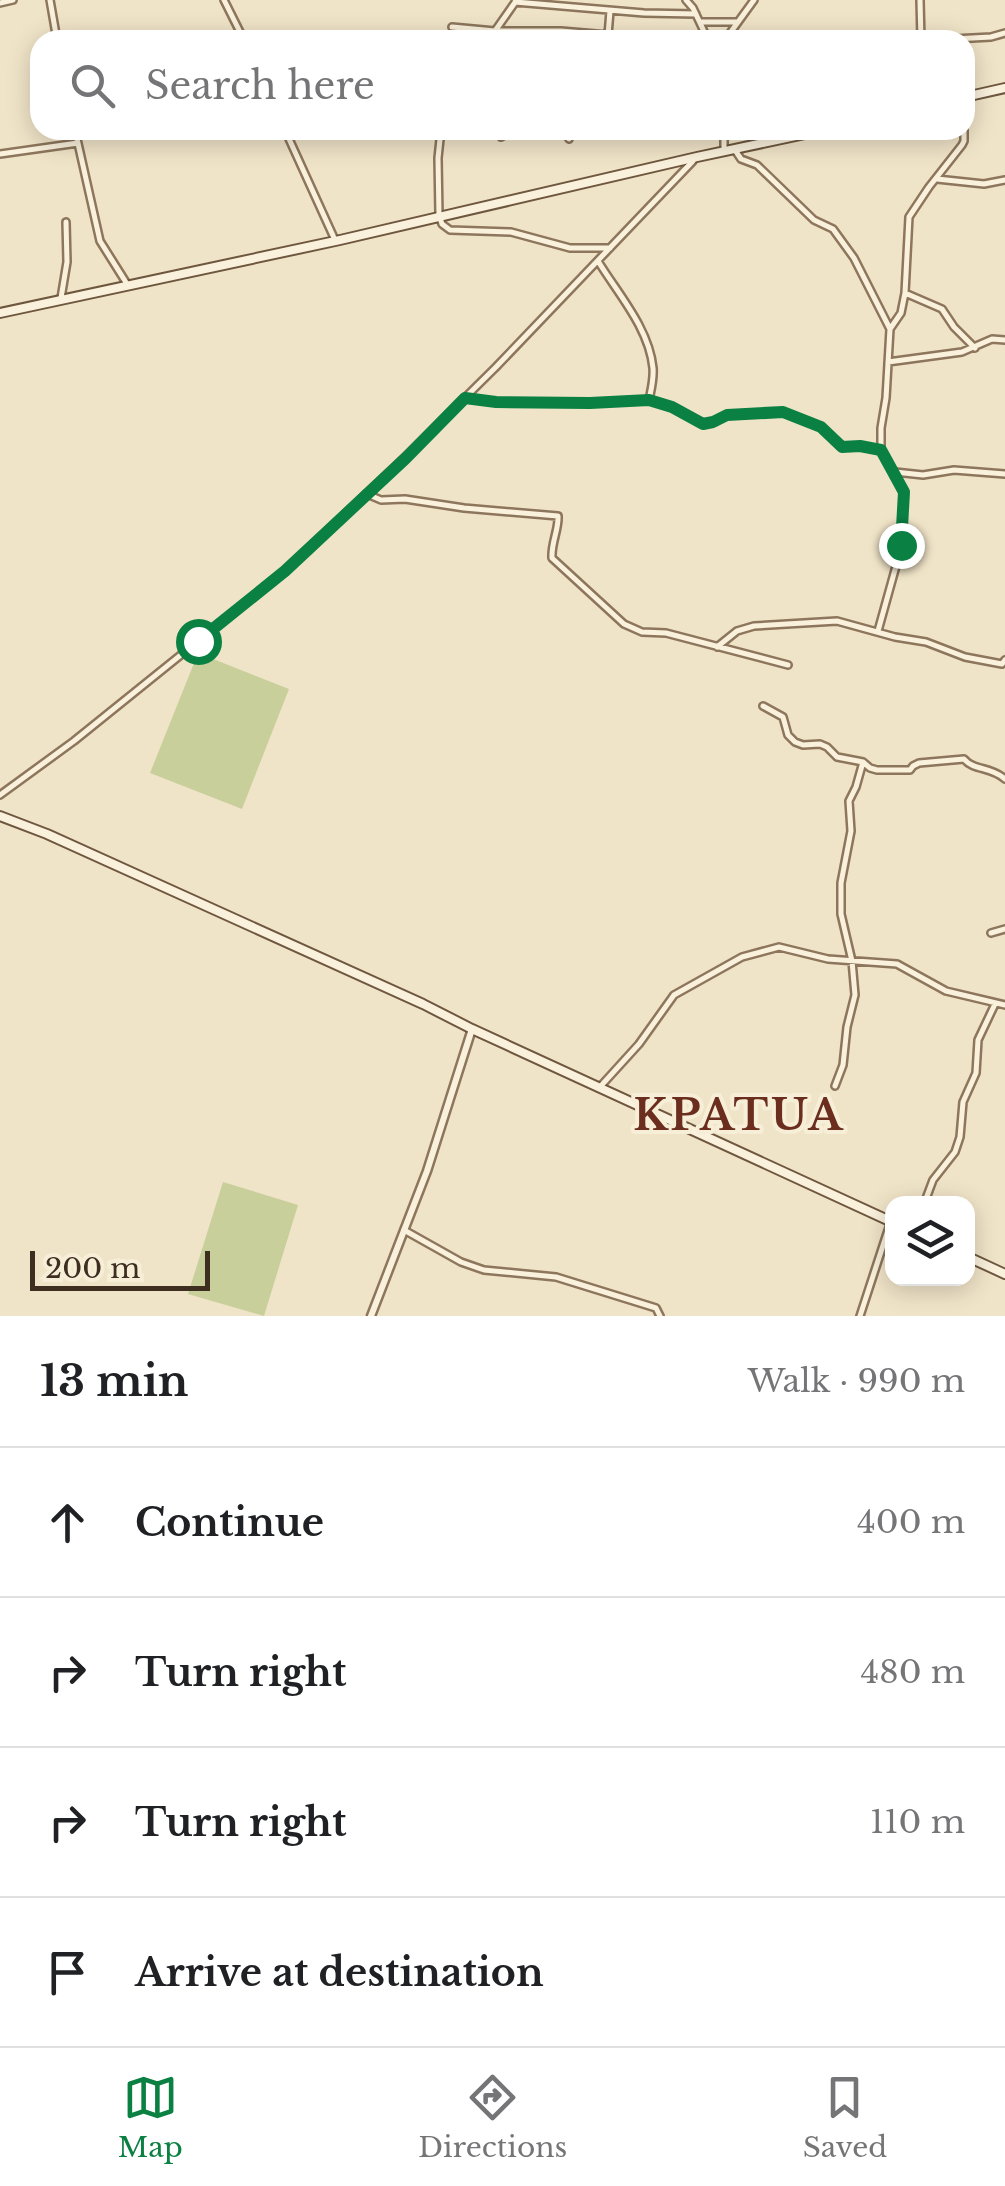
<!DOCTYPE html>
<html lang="en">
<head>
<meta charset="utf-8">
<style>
  body { margin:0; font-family:"Libre Baskerville",serif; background:#f2f2f2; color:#202124 }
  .controls { position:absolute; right:30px; bottom:30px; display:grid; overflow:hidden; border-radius:20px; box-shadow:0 5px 25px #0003 }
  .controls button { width:90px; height:90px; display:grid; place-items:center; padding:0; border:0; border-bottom:2px solid #e0e0e0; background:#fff; color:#202124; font:50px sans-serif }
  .scale { position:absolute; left:30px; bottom:25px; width:180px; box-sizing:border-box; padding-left:10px; border:5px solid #3d2e20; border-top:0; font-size:28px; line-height:35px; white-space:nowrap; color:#3d2e20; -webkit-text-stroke:8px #f7eed8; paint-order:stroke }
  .stop { position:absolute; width:30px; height:30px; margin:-22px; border:8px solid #0b8043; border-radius:50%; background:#fff }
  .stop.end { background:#0b8043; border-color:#fff; box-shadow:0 2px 10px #0008 }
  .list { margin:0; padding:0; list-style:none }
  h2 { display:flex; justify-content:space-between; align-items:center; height:130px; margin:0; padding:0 40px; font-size:42px }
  h2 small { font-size:32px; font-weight:400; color:#757577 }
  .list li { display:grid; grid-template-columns:65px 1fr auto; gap:30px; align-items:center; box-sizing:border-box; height:150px; padding:0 40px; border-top:2px solid #e0e0e0 }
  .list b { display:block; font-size:38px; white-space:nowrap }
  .list em { font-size:32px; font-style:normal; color:#757577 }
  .icon { flex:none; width:55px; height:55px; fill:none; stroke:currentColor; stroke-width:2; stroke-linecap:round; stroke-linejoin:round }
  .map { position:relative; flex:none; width:1005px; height:1316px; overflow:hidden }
  .search { position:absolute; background:#fff; box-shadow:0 5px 25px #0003; left:30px; right:30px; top:30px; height:110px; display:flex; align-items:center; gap:25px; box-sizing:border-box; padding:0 35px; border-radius:30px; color:#757577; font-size:38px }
  .sheet { height:730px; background:#fff }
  nav { display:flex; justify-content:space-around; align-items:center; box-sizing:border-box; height:140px; border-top:2px solid #e0e0e0; background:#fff; font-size:28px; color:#757577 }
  nav a { display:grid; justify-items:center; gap:5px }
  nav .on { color:#0b8043 }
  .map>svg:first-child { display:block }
</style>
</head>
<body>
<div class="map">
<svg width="1005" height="1316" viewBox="0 0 1005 1316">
  <rect width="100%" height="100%" fill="#f0e4c8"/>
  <path fill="#c9cf9b" d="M198,653L289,689L242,809L150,773Z
    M223,1182L298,1205L264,1316L188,1294Z"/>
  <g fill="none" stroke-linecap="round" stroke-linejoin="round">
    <defs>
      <path id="minor" d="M50,0L57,40
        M224,0L244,40
        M686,0L693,8L708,40
        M920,0L921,40
        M515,2L644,13L696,14
        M0,3L13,0
        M700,22H736
        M452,27L495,31H561L608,35L610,11
        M495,31L516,1
        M725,40L754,0
        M935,40L991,37L1005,33
        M75,130L100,241L127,284
        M285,130L335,240
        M441,130L438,158L439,215L442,224L450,230L511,232L570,248H610
        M501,137L512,130
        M569,139L570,130
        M735,150L741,159L757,165L814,220L833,229L854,258L890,329
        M724,152V130
        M0,154L78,143
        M937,179L984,184L1005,180
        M598,261C618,294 649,328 653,368C654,379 651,390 649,400
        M905,293L942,309L954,327L975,348
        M61,298L67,262L66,222
        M888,362L962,352L992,339L1005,340
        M465,398L496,402L590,403L649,400L672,407L703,423L713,422L727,415L783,412L821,427L842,447L860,446L881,450
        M895,472L923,475L954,470L1005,474
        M367,494L381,500L405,499L464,508L558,516C559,529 551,543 552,558L624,624L642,632L666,633L788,665
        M878,631L898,559L903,522V492L881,450V428L886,398L890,329L901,313L905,293L909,217L929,187L962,145L964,141V130
        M717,647L737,631L754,626L837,621L895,637L926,642L965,657L1002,664L1005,660
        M763,706L783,717L788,735L795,742L803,745L820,744L827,747L837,757L863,762L870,768L877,770H910L913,766L919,763L964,759C974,771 990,766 1005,779
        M0,795L74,741L285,571L405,457L496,367L693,161
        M991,933L1005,929
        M835,1086L843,1065L847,1027L855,995L852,961L841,914V883L851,831L849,801L856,787L863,762
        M599,1088L639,1044L674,995L742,957L779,947L828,959L897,964L946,991L1005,1005
        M924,1204L933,1180L955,1152L960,1137L963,1102L976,1073L978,1040L995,1004
        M404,1230L461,1262L484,1270L556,1277L656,1308L660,1316
        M860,1316L891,1221"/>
      <path id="tertiary" d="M371,1316L427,1171L472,1029"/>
      <path id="secondary" d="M965,97L1005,88
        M0,313L340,240L697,157L824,130
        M0,816L47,834L423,1004L472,1029L892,1222
        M968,1257L1005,1274"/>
    </defs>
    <use href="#minor" stroke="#8d765c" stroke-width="10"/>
    <use href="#tertiary" stroke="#8d765c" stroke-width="11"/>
    <use href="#secondary" stroke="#6f573f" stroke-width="12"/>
    <use href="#minor" stroke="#faf1dc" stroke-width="5"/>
    <use href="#tertiary" stroke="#faf1dc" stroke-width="6"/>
    <use href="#secondary" stroke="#faf1dc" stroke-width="8"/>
  </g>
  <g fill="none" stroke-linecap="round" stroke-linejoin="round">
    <path stroke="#0b8043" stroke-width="12" d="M198,641L285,571L406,458L465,398L496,402L590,403L649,400L672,407L703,424L713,422L727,415L783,412L821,427L842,447L860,446L881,450L904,492L901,545"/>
  </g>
  <g text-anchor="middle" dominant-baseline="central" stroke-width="8" stroke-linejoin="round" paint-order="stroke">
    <g font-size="42" font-weight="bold" letter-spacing="2.5" fill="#6b2e1e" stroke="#f7eed8">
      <text x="739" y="1115">KPATUA</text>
    </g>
  </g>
</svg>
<div class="controls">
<button><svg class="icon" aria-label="layers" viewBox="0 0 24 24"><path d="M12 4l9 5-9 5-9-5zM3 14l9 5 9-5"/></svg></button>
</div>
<div class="scale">200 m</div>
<div class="stop" style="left:198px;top:641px"></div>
<div class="stop end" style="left:901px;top:545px"></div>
<div class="search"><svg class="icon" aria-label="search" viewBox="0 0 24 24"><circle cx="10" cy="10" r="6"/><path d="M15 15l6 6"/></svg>Search here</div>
</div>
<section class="sheet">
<h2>13 min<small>Walk · 990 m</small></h2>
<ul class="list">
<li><svg class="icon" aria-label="ahead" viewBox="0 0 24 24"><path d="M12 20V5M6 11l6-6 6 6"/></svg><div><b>Continue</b></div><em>400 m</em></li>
<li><svg class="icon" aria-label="right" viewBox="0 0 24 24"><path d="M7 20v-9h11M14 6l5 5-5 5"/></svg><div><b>Turn right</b></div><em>480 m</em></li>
<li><svg class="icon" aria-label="right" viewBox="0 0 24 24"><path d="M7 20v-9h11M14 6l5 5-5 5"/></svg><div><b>Turn right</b></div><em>110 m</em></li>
<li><svg class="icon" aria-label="arrive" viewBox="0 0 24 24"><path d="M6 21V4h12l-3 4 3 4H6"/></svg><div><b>Arrive at destination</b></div></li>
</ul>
</section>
<nav>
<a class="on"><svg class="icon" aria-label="map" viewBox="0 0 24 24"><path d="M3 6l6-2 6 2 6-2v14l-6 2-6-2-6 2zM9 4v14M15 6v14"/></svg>Map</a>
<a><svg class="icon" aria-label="directions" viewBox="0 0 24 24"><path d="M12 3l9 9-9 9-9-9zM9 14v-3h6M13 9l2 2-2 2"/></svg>Directions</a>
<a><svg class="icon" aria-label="saved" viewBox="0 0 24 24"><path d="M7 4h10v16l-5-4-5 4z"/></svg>Saved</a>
</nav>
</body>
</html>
